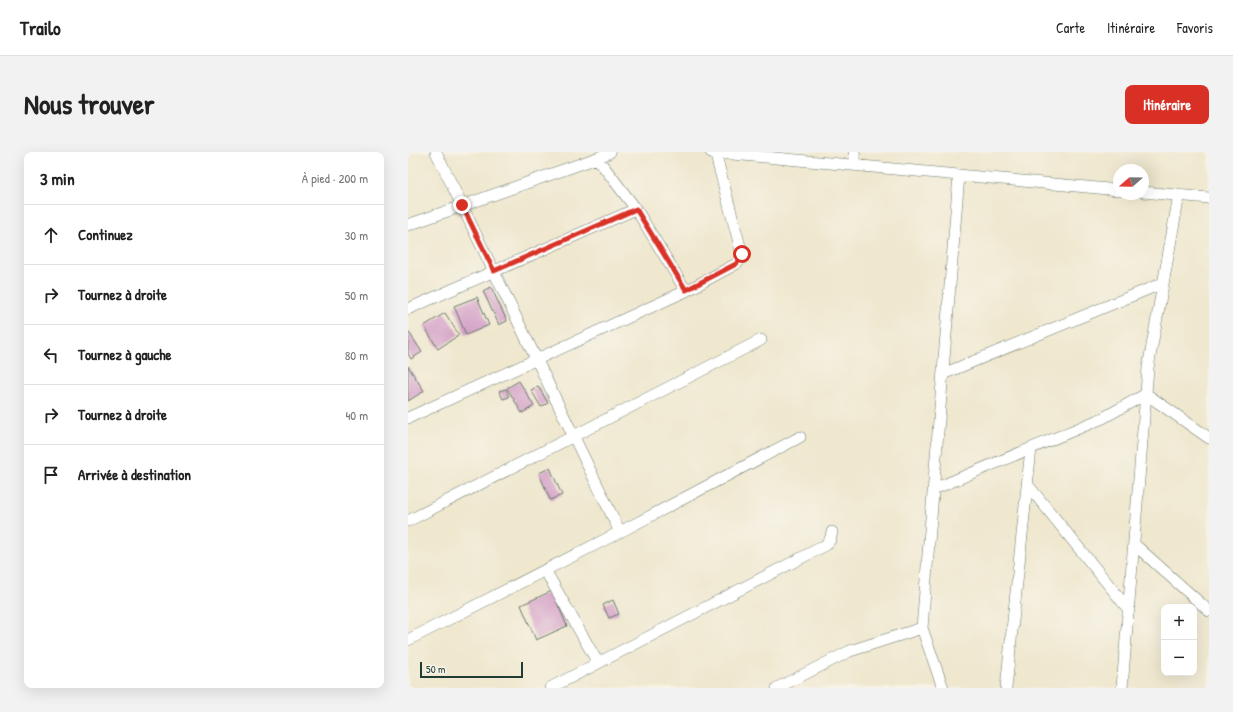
<!DOCTYPE html>
<html lang="fr">
<head>
<meta charset="utf-8">
<style>
  body { margin:0; font-family:"Patrick Hand",sans-serif; background:#f2f2f2; color:#222 }
  .controls { position:absolute; right:12px; bottom:12px; display:grid; overflow:hidden; border-radius:8px; box-shadow:0 4px 16px #0002 }
  .controls button { width:36px; height:36px; display:grid; place-items:center; padding:0; border:0; border-bottom:1px solid #e0e0e0; background:#fff; color:#222; font:20px sans-serif }
  .compass { position:absolute; left:705px; top:12px; width:36px; height:36px; border-radius:50%; background:#fff; box-shadow:0 4px 16px #0002; rotate:250deg }
  .scale { position:absolute; left:12px; bottom:10px; width:103px; box-sizing:border-box; padding-left:4px; border:2px solid #1f3d34; border-top:0; font-size:11px; line-height:14px; white-space:nowrap; color:#1f3d34; -webkit-text-stroke:3px #f7f3e8; paint-order:stroke }
  .stop { position:absolute; width:12px; height:12px; margin:-9px; border:3px solid #d93025; border-radius:50%; background:#fff }
  .stop.end { background:#d93025; border-color:#fff; box-shadow:0 1px 4px #0008 }
  .list { margin:0; padding:0; list-style:none }
  h2 { display:flex; justify-content:space-between; align-items:center; height:52px; margin:0; padding:0 16px; font-size:17px }
  h2 small { font-size:13px; font-weight:400; color:#767676 }
  .list li { display:grid; grid-template-columns:26px 1fr auto; gap:12px; align-items:center; box-sizing:border-box; height:60px; padding:0 16px; border-top:1px solid #e0e0e0 }
  .list b { display:block; font-size:15px; white-space:nowrap }
  .list em { font-size:13px; font-style:normal; color:#767676 }
  .icon { flex:none; width:22px; height:22px; fill:none; stroke:currentColor; stroke-width:2; stroke-linecap:round; stroke-linejoin:round }
  .map { position:relative; flex:none; width:801px; height:536px; overflow:hidden; border-radius:8px }
  header { display:flex; align-items:center; gap:24px; box-sizing:border-box; height:56px; padding:0 20px; background:#fff; border-bottom:1px solid #e0e0e0 }
  header strong { font-size:19px }
  nav { display:flex; gap:22px; margin-inline-start:auto; font-size:14px }
  .intro { display:flex; align-items:center; justify-content:space-between; box-sizing:border-box; height:96px; padding:0 24px }
  h1 { margin:0; font-size:28px }
  .button { padding:10px 18px; border-radius:8px; background:#d93025; color:#fff; font-size:14px; font-weight:700 }
  main { display:flex; gap:24px; padding:0 24px }
  aside { flex:1; background:#fff; border-radius:8px; box-shadow:0 4px 16px #0002 }
  .map>svg:first-child { display:block }
</style>
</head>
<body>
<header>
<strong>Trailo</strong>
<nav><a>Carte</a><a>Itinéraire</a><a>Favoris</a></nav>
</header>
<div class="intro"><h1>Nous trouver</h1><a class="button">Itinéraire</a></div>
<main>
<aside>
<h2>3 min<small>À pied · 200 m</small></h2>
<ul class="list">
<li><svg class="icon" aria-label="ahead" viewBox="0 0 24 24"><path d="M12 20V5M6 11l6-6 6 6"/></svg><div><b>Continuez</b></div><em>30 m</em></li>
<li><svg class="icon" aria-label="right" viewBox="0 0 24 24"><path d="M7 20v-9h11M14 6l5 5-5 5"/></svg><div><b>Tournez à droite</b></div><em>50 m</em></li>
<li><svg class="icon" aria-label="left" viewBox="0 0 24 24"><path d="M17 20v-9H6M10 6l-5 5 5 5"/></svg><div><b>Tournez à gauche</b></div><em>80 m</em></li>
<li><svg class="icon" aria-label="right" viewBox="0 0 24 24"><path d="M7 20v-9h11M14 6l5 5-5 5"/></svg><div><b>Tournez à droite</b></div><em>40 m</em></li>
<li><svg class="icon" aria-label="arrive" viewBox="0 0 24 24"><path d="M6 21V4h12l-3 4 3 4H6"/></svg><div><b>Arrivée à destination</b></div></li>
</ul>
</aside>
<div class="map">
<svg width="801" height="536" viewBox="0 0 801 536">
  <rect width="100%" height="100%" fill="#f7f3e8"/>
  <filter id="ink" filterUnits="userSpaceOnUse"><feTurbulence type="fractalNoise" baseFrequency=".025" numOctaves="2"/><feDisplacementMap in="SourceGraphic" scale="8" xChannelSelector="R" yChannelSelector="G"/><feConvolveMatrix kernelMatrix="1 2 1 2 8 2 1 2 1" color-interpolation-filters="sRGB"/></filter>
  <filter id="wash" filterUnits="userSpaceOnUse"><feTurbulence type="fractalNoise" baseFrequency=".012" numOctaves="4" result="noise"/><feDisplacementMap in="SourceGraphic" scale="16" xChannelSelector="R" yChannelSelector="G"/><feGaussianBlur stdDeviation="0.9" result="paint"/><feColorMatrix in="noise" values="0 0 0 0 0 0 0 0 0 0 0 0 0 0 0 0 0 1.4 0 .05"/><feComposite in="paint" operator="in"/></filter>
  <g filter="url(#wash)">
    <rect width="100%" height="100%" fill="#efe7ce"/>
    <g id="blocks">
      <path fill="#d4a0c7" d="M83,135L99,169L91,173L75,139Z
        M69,145L81,173L58,183L46,154Z
        M37,161L51,183L30,197L16,174Z
        M0,179L14,200L3,207L0,202Z
        M0,214L16,239L0,249Z
        M111,229L126,254L114,261L99,236Z
        M130,234L140,251L133,255L123,238Z
        M98,237L101,245L95,247L91,239Z
        M142,316L154,343L142,348L131,321Z
        M144,439L159,474L128,488L113,453Z
        M205,448L211,462L201,466L195,453Z"/>
    </g>
  </g>
  <g filter="url(#ink)">
    <use href="#blocks" fill-opacity="0" stroke="#68786a" stroke-width="1"/>
    <g fill="none" stroke-linecap="round" stroke-linejoin="round">
      <defs>
        <path id="street" d="M28,0L212,380
          M303,0L711,38
          M446,0L448,13
          M189,6L228,57L278,139
          M735,40L801,46
          M0,73L189,6L202,0
          M0,157L228,57
          M535,222L755,131
          M0,266L278,139L328,112L333,107L334,102L307,0
          M619,332L721,458
          M526,337L695,266L738,242L801,286
          M0,369L353,188
          M726,392L801,459
          M137,418L190,511
          M0,488L212,380L392,285
          M142,536L418,393L422,388L424,380
          M369,536L442,499L514,476
          M535,536L514,476L551,23
          M598,536L623,296
          M714,536L740,216L771,43"/>
      </defs>
      <use href="#street" stroke="#68786a" stroke-width="12"/>
      <use href="#street" stroke="#fff" stroke-width="11"/>
    </g>
  </g>
  <g fill="none" stroke-linecap="round" stroke-linejoin="round" filter="url(#ink)">
    <path stroke="#d93025" stroke-width="5" d="M54,53L86,119L228,57L278,138L328,112L333,107L334,102"/>
  </g>
</svg>
<div class="controls">
<button>+</button>
<button>−</button>
</div>
<svg class="compass" viewBox="-18 -18 36 36"><path d="M0-13l5 13h-10z" fill="#e53935"/><path d="M0 13l5-13h-10z" fill="#767676"/></svg>
<div class="scale">50 m</div>
<div class="stop" style="left:334px;top:102px"></div>
<div class="stop end" style="left:54px;top:53px"></div>
</div>
</main>
</body>
</html>
